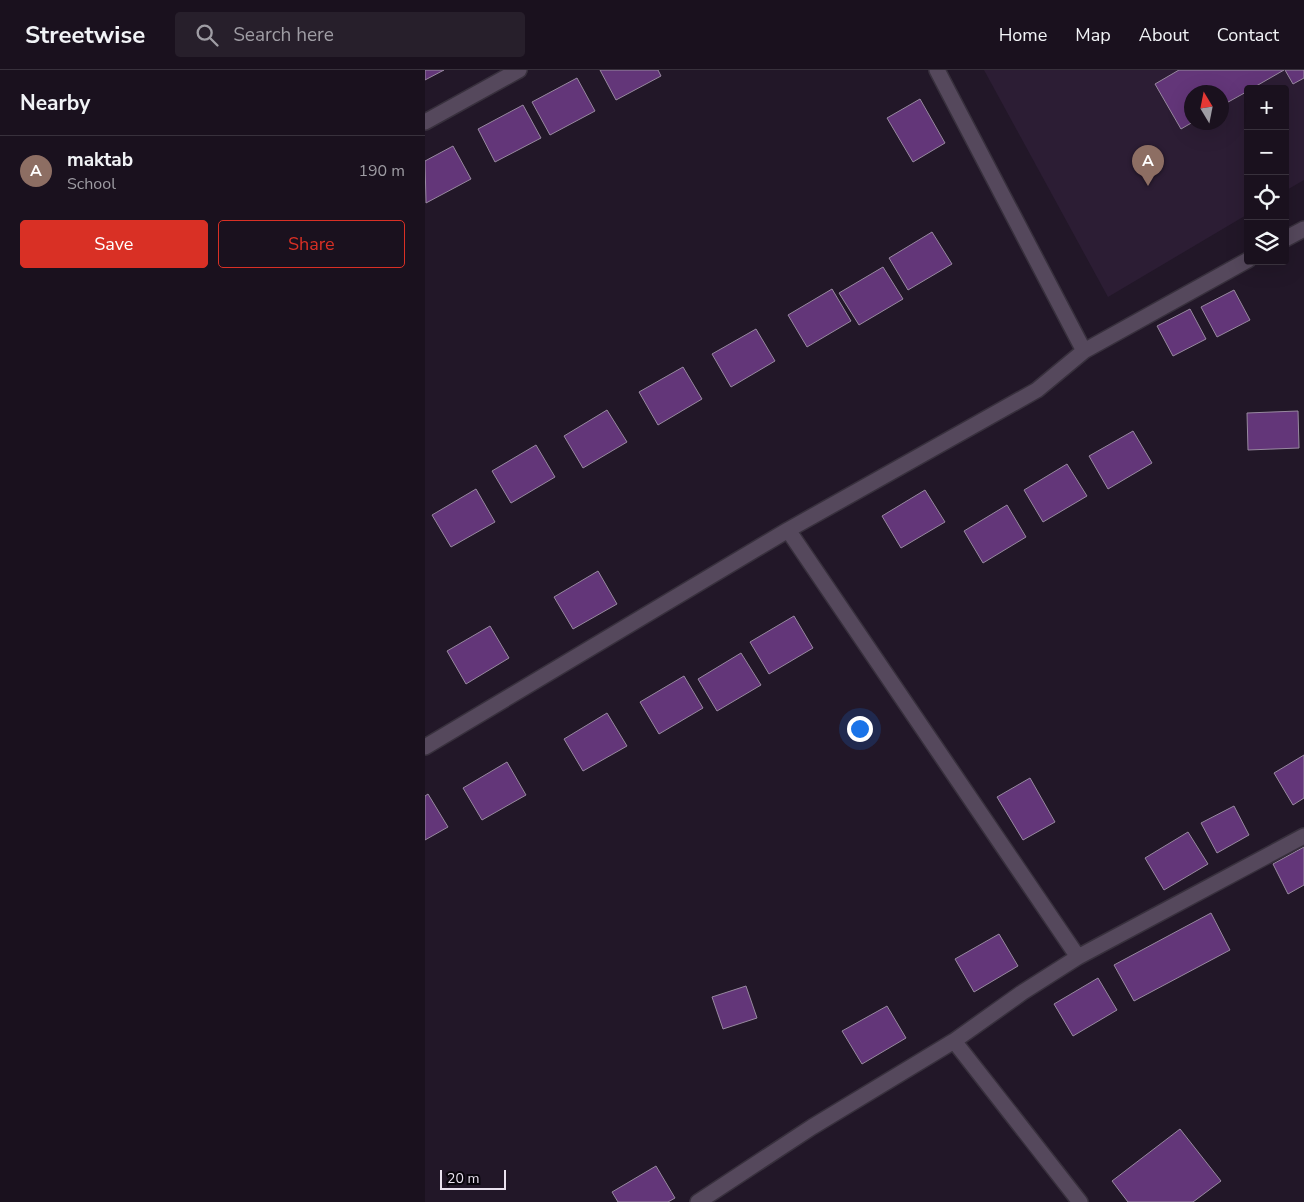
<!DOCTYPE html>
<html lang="en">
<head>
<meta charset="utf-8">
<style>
  body { margin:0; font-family:"Nunito Sans",sans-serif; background:#271f2b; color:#f1f3f6 }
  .controls { position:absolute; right:15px; top:15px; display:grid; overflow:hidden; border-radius:5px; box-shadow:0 5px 20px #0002 }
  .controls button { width:45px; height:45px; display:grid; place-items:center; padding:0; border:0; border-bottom:1px solid #38313c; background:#1a111e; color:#f1f3f6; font:25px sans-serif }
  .compass { position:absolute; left:759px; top:15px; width:45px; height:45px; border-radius:50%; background:#1a111e; box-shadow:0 5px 20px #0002; rotate:350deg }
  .scale { position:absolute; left:15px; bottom:12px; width:66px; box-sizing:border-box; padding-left:5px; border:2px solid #eae2ef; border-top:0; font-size:14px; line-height:18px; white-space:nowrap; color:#eae2ef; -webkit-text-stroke:4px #09050c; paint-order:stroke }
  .you { position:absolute; left:434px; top:658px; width:18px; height:18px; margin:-12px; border:4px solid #fff; border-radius:50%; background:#1a73e8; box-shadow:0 0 0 8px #1a73e833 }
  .badge { display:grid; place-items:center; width:32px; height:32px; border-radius:50%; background:#d93025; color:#fff; font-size:16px; font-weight:700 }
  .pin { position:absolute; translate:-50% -41px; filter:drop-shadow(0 1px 2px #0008) }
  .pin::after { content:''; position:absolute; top:26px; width:18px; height:15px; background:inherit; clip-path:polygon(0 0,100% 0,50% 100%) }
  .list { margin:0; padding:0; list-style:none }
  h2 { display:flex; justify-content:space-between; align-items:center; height:65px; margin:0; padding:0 20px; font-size:21px }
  h2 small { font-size:16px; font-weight:400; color:#9f9da4 }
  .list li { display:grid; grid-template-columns:32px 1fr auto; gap:15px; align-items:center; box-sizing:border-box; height:70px; padding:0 20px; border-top:1px solid #38313c }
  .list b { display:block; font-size:19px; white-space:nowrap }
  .list p { margin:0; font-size:16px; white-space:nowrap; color:#9f9da4 }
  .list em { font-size:16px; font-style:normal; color:#9f9da4 }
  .actions { display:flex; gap:10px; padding:15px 20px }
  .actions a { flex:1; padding:11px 0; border:1px solid #d93025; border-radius:5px; text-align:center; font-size:18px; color:#d93025 }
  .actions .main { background:#d93025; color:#fff }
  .icon { flex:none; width:28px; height:28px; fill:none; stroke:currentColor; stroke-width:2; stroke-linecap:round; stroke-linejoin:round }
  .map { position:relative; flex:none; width:879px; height:1132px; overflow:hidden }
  header { display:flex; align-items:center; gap:30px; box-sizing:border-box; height:70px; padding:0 25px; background:#1a111e; border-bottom:1px solid #38313c }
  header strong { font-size:24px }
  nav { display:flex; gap:28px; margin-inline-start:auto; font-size:18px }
  .search { width:350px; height:45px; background:#271f2b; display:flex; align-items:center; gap:12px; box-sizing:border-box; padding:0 18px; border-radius:5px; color:#9f9da4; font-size:19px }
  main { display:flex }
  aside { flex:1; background:#1a111e }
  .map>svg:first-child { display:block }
</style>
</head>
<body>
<header>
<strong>Streetwise</strong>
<div class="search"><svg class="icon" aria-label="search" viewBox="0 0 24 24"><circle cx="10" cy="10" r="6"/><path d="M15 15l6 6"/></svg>Search here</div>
<nav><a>Home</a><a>Map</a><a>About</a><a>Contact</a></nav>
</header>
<main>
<aside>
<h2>Nearby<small></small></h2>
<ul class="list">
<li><span class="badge" style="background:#8d6e63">A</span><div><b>maktab</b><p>School</p></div><em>190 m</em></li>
</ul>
<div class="actions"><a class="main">Save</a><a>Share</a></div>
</aside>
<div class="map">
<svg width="879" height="1132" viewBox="0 0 879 1132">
  <rect width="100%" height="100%" fill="#221728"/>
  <path fill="#2c1d34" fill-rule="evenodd" d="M559,0H879V110L860,121V19H823V144L683,227ZM766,22H796V52H766Z"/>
  <path fill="#633679" stroke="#9889a0" d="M0,0H19L0,10Z
    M175,0H233L236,6L191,30Z
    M754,0H859L826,19H823V21L796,36V22H766V52H768L756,59L730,14Z
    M860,0H879V8L868,14Z
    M152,8L170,41L125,65L107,32Z
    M495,29L520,73L488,92L462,48Z
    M98,35L116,68L70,92L53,59Z
    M28,76L46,109L1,133L0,91Z
    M507,162L527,194L483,220L464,188Z
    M458,197L478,229L434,255L414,223Z
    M407,219L426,251L382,277L363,245Z
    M809,220L825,250L792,267L776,237Z
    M765,239L781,269L748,286L732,256Z
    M331,259L350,291L306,317L287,284Z
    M258,297L277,329L233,355L214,322Z
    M182,340L202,372L158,398L139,366Z
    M873,341L874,378L823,380L822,343Z
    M708,361L727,393L683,419L664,386Z
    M111,375L130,407L86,433L67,401Z
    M642,394L662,426L618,452L599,420Z
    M51,419L70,452L26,477L7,445Z
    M500,420L520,452L476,478L457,446Z
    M582,435L601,467L558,493L539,461Z
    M173,501L192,534L148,559L129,527Z
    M369,546L388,578L344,604L325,572Z
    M65,556L84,588L41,614L22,581Z
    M316,583L336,615L292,641L273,609Z
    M259,606L278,638L234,664L215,632Z
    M182,643L202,676L158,701L139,669Z
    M879,685V728L868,735L849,703Z
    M82,692L101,725L57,750L38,718Z
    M605,708L630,752L598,770L572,727Z
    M3,724L23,757L0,770V726Z
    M809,736L824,765L792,783L776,753Z
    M763,762L783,794L739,820L720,788Z
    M879,777V815L863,824L848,794Z
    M786,843L805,880L709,931L689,895Z
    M574,864L593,896L549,922L530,889Z
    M673,908L692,940L648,966L629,934Z
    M321,916L332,948L298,959L287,927Z
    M462,936L481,968L437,994L417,961Z
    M755,1059L796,1111L768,1132H703L687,1111Z
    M231,1096L250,1128L243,1132H193L187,1122Z"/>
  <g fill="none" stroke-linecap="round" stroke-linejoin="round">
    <defs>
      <path id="minor" d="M512,0L659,281
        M0,52L94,0
        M860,169L879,159
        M363,460L653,887
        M0,677L363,460L612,320L659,281L823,190
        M529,971L655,1132
        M273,1132L387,1057L529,971L598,922L653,887L879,766"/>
    </defs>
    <use href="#minor" stroke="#38303d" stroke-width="18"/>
    <use href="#minor" stroke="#55485c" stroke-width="15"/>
  </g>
</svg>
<div class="controls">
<button>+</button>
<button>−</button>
<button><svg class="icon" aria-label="locate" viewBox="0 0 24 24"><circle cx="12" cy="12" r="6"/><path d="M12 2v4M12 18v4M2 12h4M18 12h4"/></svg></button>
<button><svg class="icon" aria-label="layers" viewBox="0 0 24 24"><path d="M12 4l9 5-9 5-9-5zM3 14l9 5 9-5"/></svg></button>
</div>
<svg class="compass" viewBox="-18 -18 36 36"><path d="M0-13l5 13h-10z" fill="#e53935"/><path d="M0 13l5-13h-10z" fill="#9f9da4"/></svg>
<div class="scale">20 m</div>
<div class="you"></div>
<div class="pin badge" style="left:723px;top:116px;background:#8d6e63">A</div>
</div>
</main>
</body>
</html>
